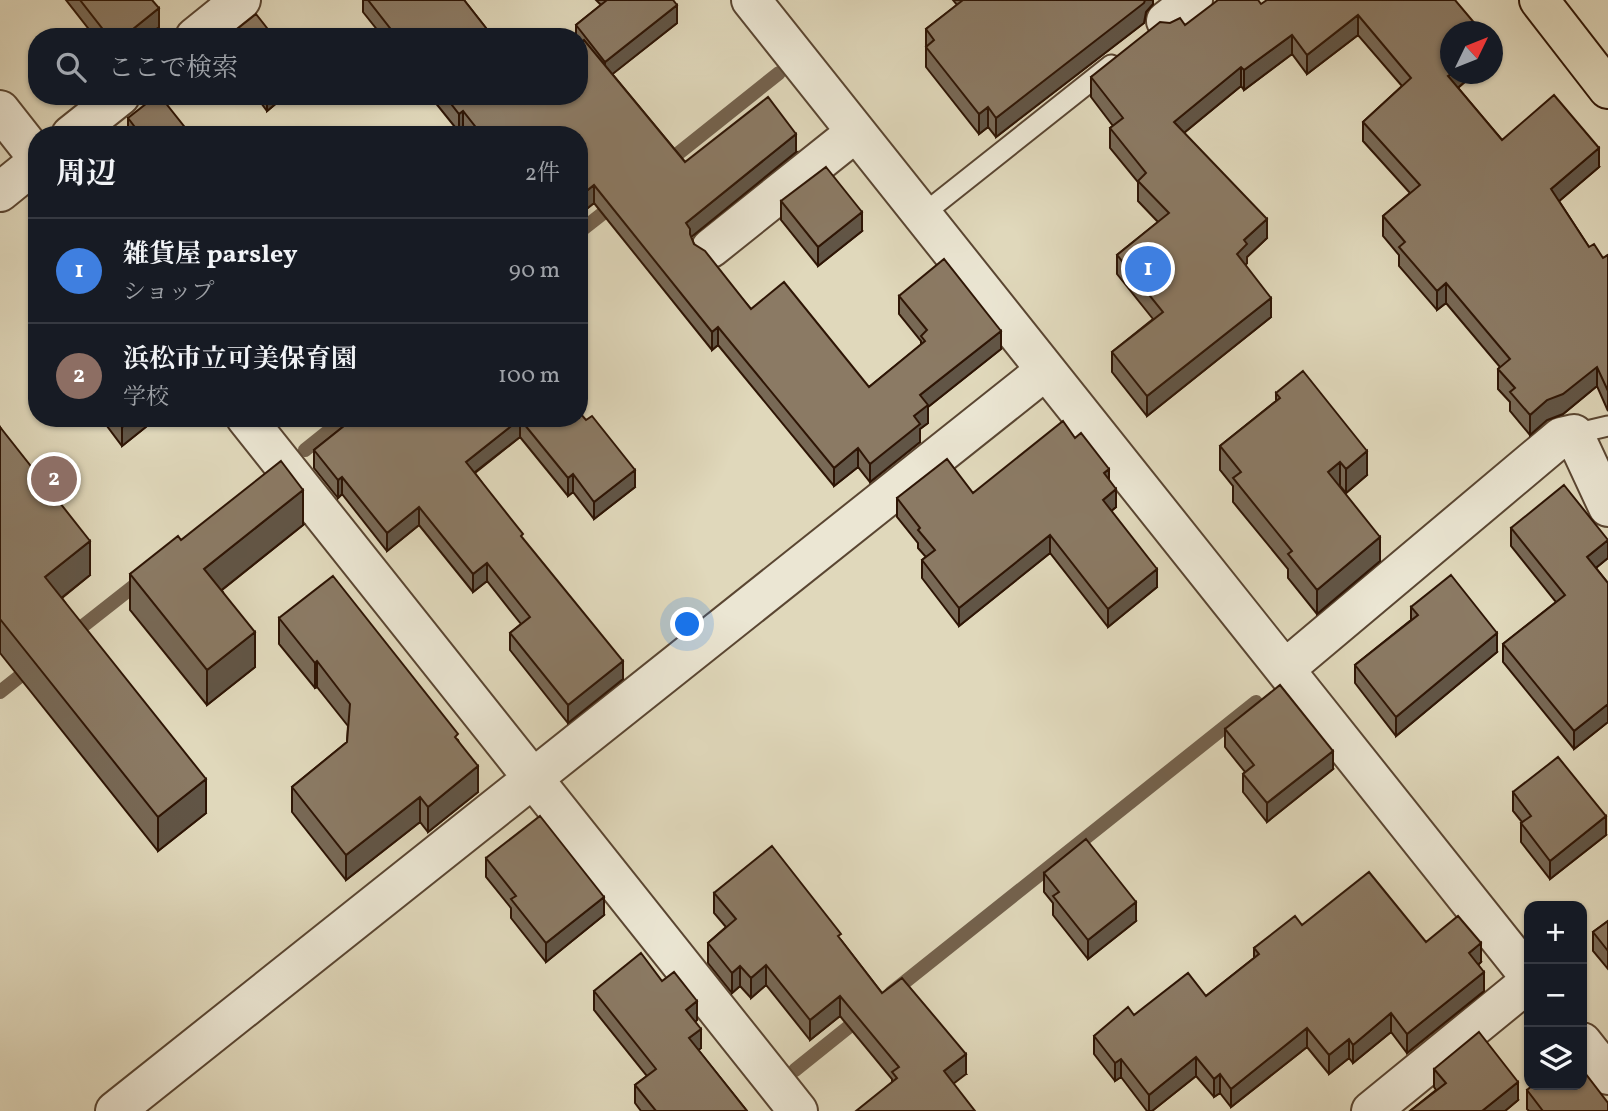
<!DOCTYPE html>
<html lang="ja">
<head>
<meta charset="utf-8">
<style>
  body { margin:0; font-family:Vollkorn,"Noto Serif JP",serif; background:#20242c; color:#f1f3f6 }
  .controls { position:absolute; right:21px; bottom:21px; display:grid; overflow:hidden; border-radius:14px; box-shadow:0 2px 5px #0004 }
  .controls button { width:63px; height:63px; display:grid; place-items:center; padding:0; border:0; border-bottom:2px solid #363941; background:#171b24; color:#f1f3f6; font:35px sans-serif }
  .compass { position:absolute; left:1440px; top:21px; width:63px; height:63px; border-radius:50%; background:#171b24; box-shadow:0 2px 5px #0004; rotate:47deg }
  .you { position:absolute; left:688px; top:625px; width:24px; height:24px; margin:-18px; border:5px solid #fff; border-radius:50%; background:#1a73e8; box-shadow:0 0 0 10px #1a73e833 }
  .badge { display:grid; place-items:center; width:46px; height:46px; border-radius:50%; background:#c59692; color:#fff; font-size:23px; font-weight:700 }
  .pin { position:absolute; translate:-50% -50%; border:4px solid #fff; box-shadow:0 2px 7px #0006 }
  .list { margin:0; padding:0; list-style:none }
  h2 { display:flex; justify-content:space-between; align-items:center; height:91px; margin:0; padding:0 28px; font-size:30px }
  h2 small { font-size:23px; font-weight:400; color:#9ea1a6 }
  .list li { display:grid; grid-template-columns:46px 1fr auto; gap:21px; align-items:center; box-sizing:border-box; height:105px; padding:0 28px; border-top:2px solid #363941 }
  .list b { display:block; font-size:26px; white-space:nowrap }
  .list p { margin:0; font-size:23px; white-space:nowrap; color:#9ea1a6 }
  .list em { font-size:23px; font-style:normal; color:#9ea1a6 }
  .icon { flex:none; width:38px; height:38px; fill:none; stroke:currentColor; stroke-width:2; stroke-linecap:round; stroke-linejoin:round }
  .map { position:relative; flex:none; width:1608px; height:1111px; overflow:hidden }
  .search { position:absolute; background:#171b24; box-shadow:0 2px 5px #0004; left:28px; top:28px; width:560px; height:77px; display:flex; align-items:center; gap:18px; box-sizing:border-box; padding:0 24px; border-radius:28px; color:#9ea1a6; font-size:26px }
  .panel { position:absolute; background:#171b24; box-shadow:0 2px 5px #0004; left:28px; top:126px; width:560px; height:301px; border-radius:28px }
  .map>svg:first-child { display:block }
</style>
</head>
<body>
<div class="map">
<svg width="1608" height="1111" viewBox="0 0 1608 1111">
  <rect width="100%" height="100%" fill="#e0d8bb"/>
  <filter id="stains"><feTurbulence type="fractalNoise" baseFrequency=".00286" numOctaves="4"/><feColorMatrix values="0 0 0 0 .2 0 0 0 0 .09 0 0 0 0 .02 0 0 0 .5 -.17"/></filter>
  <radialGradient id="worn" r=".72"><stop offset=".6" stop-color="#630" stop-opacity="0"/><stop offset="1" stop-color="#630" stop-opacity=".3"/></radialGradient>
  <g fill="none" stroke-linecap="round" stroke-linejoin="round">
    <path stroke="#74624d" stroke-width="14" d="M665,164L779,73
      M579,232L616,203
      M305,450L345,418
      M69,637L144,578
      M0,692L34,665
      M891,993L1256,702
      M795,1070L861,1017"/>
    <defs>
      <path id="lane" d="M922,215L1111,65
        M1574,434L1608,426"/>
      <path id="street" d="M751,0L1529,976
        M1166,21L1193,0
        M195,37L241,0
        M0,110L37,157
        M71,135L120,96
        M0,192L37,162
        M711,248L856,132
        M246,418L798,1111
        M1285,669L1561,437L1574,434L1608,507
        M1582,1042L1608,1075
        M115,1111L1046,370
        M1371,1111L1529,982"/>
      <path id="highway" d="M1539,0L1608,89"/>
    </defs>
    <use href="#lane" stroke="#5a4632" stroke-width="23"/>
    <use href="#street" stroke="#5a4632" stroke-width="42"/>
    <use href="#highway" stroke="#2e1505" stroke-width="42"/>
    <use href="#lane" stroke="#ebe6d3" stroke-width="19"/>
    <use href="#street" stroke="#ebe6d3" stroke-width="38"/>
    <use href="#highway" stroke="#e0d8bb" stroke-width="38"/>
  </g>
  <path fill="#786956" stroke="#2e1505" stroke-width="2" d="M66,0H152L159,27L146,37H95Z
    M363,0H464L493,37H383L363,12Z
    M596,0H673L677,23L612,74L685,162L796,152L691,237L694,244L751,309L869,387L921,345V341L899,314V296L1001,349L928,407V423L920,429V442L870,482L858,467L834,486L718,345L712,350L594,203L579,215V135H468L463,129L459,132L430,96H579V37H576V25L601,5Z
    M953,0H1153V4L1146,12L1144,23L996,137L988,127L979,134L926,67V29L957,5Z
    M1455,0L1451,74H1474L1458,88L1502,140L1599,167L1559,201L1589,247L1603,258L1608,255V411L1597,386L1563,414L1547,420L1530,435L1510,411V402L1498,389V369L1500,367L1446,303L1437,310L1399,266V255L1383,236V216L1410,193L1363,141V122L1402,86L1358,35L1307,74L1292,54L1244,90L1241,86L1184,133L1267,238L1247,257V263L1245,265L1271,317L1147,416L1112,372V352L1153,319L1117,274V255L1158,222L1138,201V182L1110,148V128L1113,126L1091,97V77L1185,25L1261,4Z
    M256,96H285L267,111Z
    M128,118L191,135H134L128,128Z
    M781,201L862,231L818,266L781,220Z
    M1276,393L1367,475L1346,493L1340,486L1380,561L1317,614L1288,578V569L1233,502V486L1220,470V446L1276,401Z
    M101,418H157L122,446Z
    M354,418H579L635,487L594,519L573,492L568,496L520,437L475,473L623,679L568,723L510,650V633L521,624L487,581L473,592L419,525L387,551L342,494L338,498L314,468V450Z
    M0,427L90,575L62,598L206,813L158,851L0,653Z
    M1075,438L1109,480L1116,507L1111,511L1157,587L1108,627L1050,553L959,626L922,578V560L926,557L918,548V543L897,517V498L973,493Z
    M303,525L222,590L255,667L207,705L130,610V574L181,540Z
    M1511,528L1608,540V558L1596,568L1608,583V722L1574,749L1503,662V644L1556,602L1511,546Z
    M1411,607L1497,652L1396,736L1355,683V665L1411,620Z
    M279,618L458,740L478,792L428,832L420,822L346,880L292,812V787L347,742L348,726L317,687L315,688L279,644Z
    M1225,729L1333,769L1267,822L1243,792V774L1245,772L1225,747Z
    M1513,792L1606,835L1550,879L1521,842V823L1522,822L1513,811Z
    M486,858L604,915L546,962L511,918V908L486,877Z
    M1044,873L1136,921L1088,959L1053,915V903L1044,892Z
    M714,893L841,940L882,993L966,1074L892,1081V1079L840,1016L810,1040L766,985L751,998L740,986L732,993L708,963V943L726,927L714,913Z
    M1608,921V969L1593,951V932Z
    M1302,925L1426,942L1481,962L1478,965L1484,991L1407,1053L1391,1032L1353,1063L1349,1058L1329,1074L1307,1047L1231,1107L1220,1093L1214,1097L1196,1076L1152,1111H1147L1121,1077L1115,1081L1094,1054V1036L1134,1015L1206,996L1254,958V948Z
    M662,981L697,1020L695,1022L701,1048L698,1050L747,1111H641L635,1103V1085L647,1076L594,1010V991Z
    M1434,1069L1518,1100L1505,1111H1410L1436,1090L1434,1087Z
    M1527,1090L1608,1111H1529L1527,1109Z"/>
  <path fill="#615546" stroke="#2e1505" stroke-width="2" d="M1145,0H1153V4L1146,12L1144,23L996,137V118Z
    M677,5V23L605,80V62Z
    M159,8V27L146,37H123Z
    M1358,15V35L1307,74V55Z
    M1292,35V54L1244,90V70Z
    M1241,67V86L1174,141V122Z
    M1451,74H1474L1448,96V76Z
    M267,96H285L267,111Z
    M988,107V127L979,134V114Z
    M463,111V129L459,132V114Z
    M796,134V152L690,238L686,223Z
    M1599,148V167L1551,208V189Z
    M594,185V203L579,215V197Z
    M862,212V231L818,266V247Z
    M1267,219V238L1247,257V263L1237,274V254L1244,240Z
    M1446,283V303L1437,310V291Z
    M1271,298V317L1147,416V396Z
    M718,327V345L712,350V332Z
    M1001,331V349L928,407V423L920,429V442L870,482V464L914,416L920,395Z
    M1597,367V386L1563,414L1547,420L1530,435V415L1547,400Z
    M134,418H157L122,446V427Z
    M520,419V437L466,479V462Z
    M858,448V467L834,486V468Z
    M1367,451V475L1346,493V469Z
    M1340,462V486L1328,495V472Z
    M1109,469V487L1104,473Z
    M635,470V487L594,519V502Z
    M573,474V492L568,496V478Z
    M342,477V494L338,498V480Z
    M1116,489V507L1103,518V500Z
    M303,490V525L204,604V569Z
    M419,507V525L387,551V533Z
    M1050,535V553L959,626V608Z
    M1380,537V561L1317,614V590Z
    M1608,540V558L1587,575V557Z
    M90,541V575L45,611V577Z
    M487,563V581L473,592V574Z
    M1157,569V587L1108,627V609Z
    M255,632V667L207,705V670Z
    M1497,633V652L1396,736V717Z
    M317,661V687L315,688V663Z
    M623,661V679L568,723V705Z
    M1608,704V722L1574,749V731Z
    M1333,751V769L1267,822V803Z
    M478,766V792L428,832V807Z
    M206,779V813L158,851V817Z
    M420,797V822L346,880V855Z
    M1606,816V835L1550,879V861Z
    M604,897V915L546,962V943Z
    M1136,902V921L1088,959V940Z
    M1481,943V962L1469,972V953Z
    M766,965V985L751,998V978Z
    M740,966V986L732,993V973Z
    M1484,972V991L1407,1053V1034Z
    M840,996V1016L810,1040V1020Z
    M697,1001V1020L686,1029V1010Z
    M1391,1013V1032L1353,1063V1045Z
    M1307,1028V1047L1231,1107V1089Z
    M701,1029V1048L689,1057V1038Z
    M1349,1039V1058L1329,1074V1055Z
    M966,1054V1074L944,1091V1071Z
    M1196,1057V1076L1152,1111H1149V1095Z
    M1121,1059V1077L1115,1081V1063Z
    M1220,1074V1093L1214,1097V1079Z
    M1518,1082V1100L1505,1111H1482Z"/>
  <path fill="#8b7a64" stroke="#2e1505" stroke-width="2" d="M80,0H152L159,8L123,37H109Z
    M368,0H464L493,37H397Z
    M607,0H673L677,5L605,62L576,25Z
    M963,0H1145L1144,3L996,118L988,107L979,114L926,47L934,40L926,29Z
    M1218,0H1258L1261,4L1267,0H1455L1482,32H1451V74L1448,76L1502,140L1554,95L1599,148L1551,189L1589,247L1594,244L1603,258L1608,255V391L1597,367L1563,394L1547,400L1530,415L1510,392L1515,388L1498,369L1510,359L1446,283L1437,291L1399,247L1405,242L1383,216L1420,185L1363,122L1411,78L1358,15L1307,55L1292,35L1244,70L1241,67L1174,122L1267,219L1244,240L1247,244L1237,254L1271,298L1147,396L1112,352L1163,312L1117,255L1169,213L1138,181L1146,173L1110,128L1123,118L1091,77L1160,22L1170,23L1180,18L1185,25Z
    M256,14L274,37H227Z
    M584,40L685,162L768,97L796,134L686,223L690,229V234L694,244L705,251L751,309L784,282L869,387L925,341L921,336L927,330L899,296L944,259L1001,331L920,395L928,405L914,416L920,424L870,464L858,448L834,468L718,327L712,332L594,185L579,197V135H482L463,111L459,114L445,96H579V44Z
    M156,96H160L191,135H141L128,118Z
    M826,167L862,212L818,247L781,201Z
    M1303,371L1367,451L1346,469L1340,462L1328,472L1380,537L1317,590L1288,554L1292,551L1233,478L1241,472L1220,446L1280,398L1276,393Z
    M579,412L586,420L592,416L635,470L594,502L573,474L568,478L520,419L466,462L523,534L521,536L623,661L568,705L510,633L530,617L487,563L473,574L419,507L387,533L342,477L338,480L314,450L354,418H579Z
    M115,418H134L122,427Z
    M1063,421L1075,438L1081,433L1109,469L1104,473L1116,489L1103,500L1157,569L1108,609L1050,535L959,608L922,560L935,550L918,530L920,528L897,498L947,459L973,493Z
    M0,427L90,541L45,577L206,779L158,817L0,619Z
    M281,461L303,490L204,569L255,632L207,670L130,574L178,536L181,540Z
    M1564,485L1608,540L1587,557L1608,583V704L1574,731L1503,644L1565,595L1511,528Z
    M1451,575L1497,633L1396,717L1355,665L1418,615L1411,607Z
    M333,576L458,734L455,737L478,766L428,807L420,797L346,855L292,787L347,742L350,704L317,661L315,663L279,618Z
    M1280,685L1333,751L1267,803L1243,774L1254,765L1225,729Z
    M1558,757L1606,816L1550,861L1521,823L1531,816L1513,792Z
    M540,816L604,897L546,943L511,899L516,896L486,858Z
    M1086,839L1136,902L1088,940L1053,896L1059,892L1044,873Z
    M772,846L841,934L838,936L882,993L902,978L966,1054L944,1071L975,1111H856L897,1078L892,1072L899,1067L840,996L810,1020L766,965L751,978L740,966L732,973L708,943L736,919L714,893Z
    M1369,872L1426,942L1458,916L1481,943L1469,953L1484,972L1407,1034L1391,1013L1353,1045L1349,1039L1329,1055L1307,1028L1231,1089L1220,1074L1214,1079L1196,1057L1149,1095L1121,1059L1115,1063L1094,1036L1128,1007L1134,1015L1188,973L1206,996L1259,954L1254,948L1295,916L1302,925Z
    M1608,921V951L1593,932Z
    M641,953L662,981L674,972L697,1001L686,1010L701,1029L689,1038L747,1111H656L635,1085L656,1069L594,991Z
    M1479,1032L1518,1082L1482,1111H1410L1446,1083L1434,1069Z
    M1582,1069L1608,1103V1111H1543L1527,1090L1533,1085H1582Z"/>
  <rect width="100%" height="100%" filter="url(#stains)"/>
  <rect width="100%" height="100%" fill="url(#worn)"/>
</svg>
<div class="controls">
<button>+</button>
<button>−</button>
<button><svg class="icon" aria-label="layers" viewBox="0 0 24 24"><path d="M12 4l9 5-9 5-9-5zM3 14l9 5 9-5"/></svg></button>
</div>
<svg class="compass" viewBox="-18 -18 36 36"><path d="M0-13l5 13h-10z" fill="#e53935"/><path d="M0 13l5-13h-10z" fill="#9ea1a6"/></svg>
<div class="you"></div>
<div class="pin badge" style="left:1148px;top:269px;background:#3f7fe0">1</div>
<div class="pin badge" style="left:54px;top:479px;background:#8d6e63">2</div>
<div class="search"><svg class="icon" aria-label="search" viewBox="0 0 24 24"><circle cx="10" cy="10" r="6"/><path d="M15 15l6 6"/></svg>ここで検索</div>
<section class="panel">
<h2>周辺<small>2件</small></h2>
<ul class="list">
<li><span class="badge" style="background:#3f7fe0">1</span><div><b>雑貨屋 parsley</b><p>ショップ</p></div><em>90 m</em></li>
<li><span class="badge" style="background:#8d6e63">2</span><div><b>浜松市立可美保育園</b><p>学校</p></div><em>100 m</em></li>
</ul>
</section>
</div>
</body>
</html>
